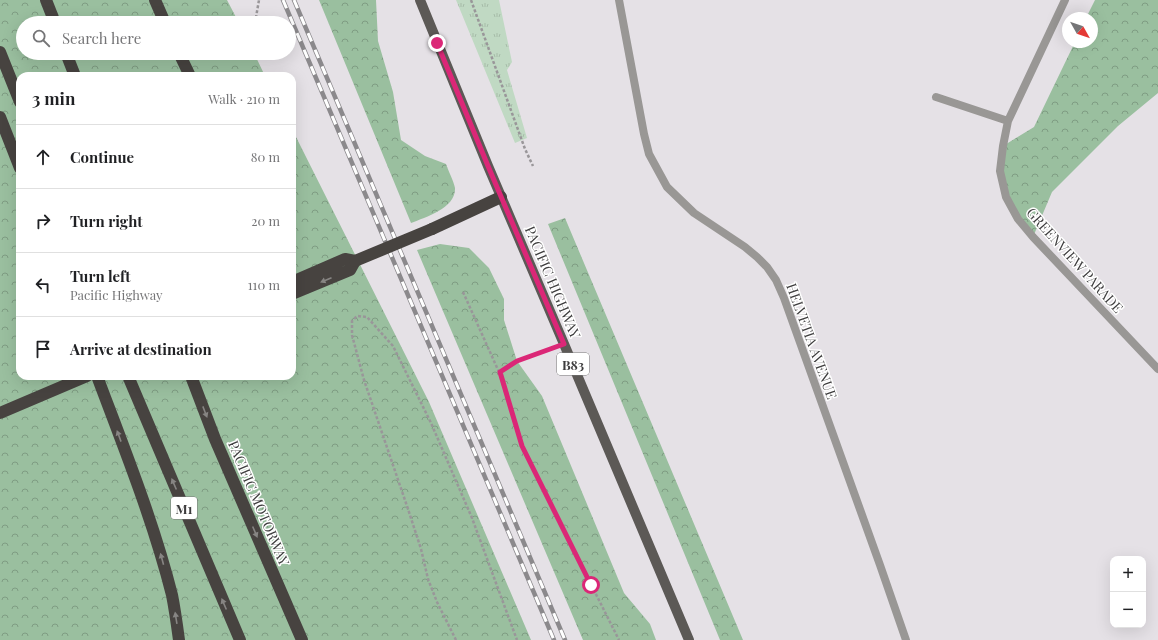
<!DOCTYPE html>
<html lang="en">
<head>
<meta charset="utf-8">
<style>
  body { margin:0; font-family:"Playfair Display",serif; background:#f2f2f2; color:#202124 }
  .controls { position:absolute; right:12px; bottom:12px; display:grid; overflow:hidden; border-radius:8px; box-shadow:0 4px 16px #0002 }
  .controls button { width:36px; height:36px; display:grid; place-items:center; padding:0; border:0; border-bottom:1px solid #e0e0e0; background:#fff; color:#202124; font:20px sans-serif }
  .compass { position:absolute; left:1062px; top:12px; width:36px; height:36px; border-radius:50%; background:#fff; box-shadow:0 4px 16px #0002; rotate:130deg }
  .stop { position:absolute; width:12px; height:12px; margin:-9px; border:3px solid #db2777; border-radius:50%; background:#fff }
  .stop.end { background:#db2777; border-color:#fff; box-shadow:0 1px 4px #0008 }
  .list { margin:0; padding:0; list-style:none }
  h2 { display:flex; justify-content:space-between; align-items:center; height:52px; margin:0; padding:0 16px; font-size:17px }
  h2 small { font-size:13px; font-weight:400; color:#757577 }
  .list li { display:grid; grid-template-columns:26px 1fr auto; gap:12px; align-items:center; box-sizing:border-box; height:64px; padding:0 16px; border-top:1px solid #e0e0e0 }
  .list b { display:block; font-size:15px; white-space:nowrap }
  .list p { margin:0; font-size:13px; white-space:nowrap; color:#757577 }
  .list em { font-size:13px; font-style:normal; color:#757577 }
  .icon { flex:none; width:22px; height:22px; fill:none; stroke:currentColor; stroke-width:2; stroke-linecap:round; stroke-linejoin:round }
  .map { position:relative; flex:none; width:1158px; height:640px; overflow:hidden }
  .search { position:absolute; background:#fff; box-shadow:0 4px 16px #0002; left:16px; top:16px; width:280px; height:44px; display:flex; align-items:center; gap:10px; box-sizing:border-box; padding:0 14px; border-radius:22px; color:#757577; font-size:15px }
  .panel { position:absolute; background:#fff; box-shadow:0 4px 16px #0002; left:16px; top:72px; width:280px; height:308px; border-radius:12px }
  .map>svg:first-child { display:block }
</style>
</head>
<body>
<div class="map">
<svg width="1158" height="640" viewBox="0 0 1158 640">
  <defs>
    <pattern id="grass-tufts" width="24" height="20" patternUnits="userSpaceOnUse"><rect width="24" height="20" fill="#c0d9c3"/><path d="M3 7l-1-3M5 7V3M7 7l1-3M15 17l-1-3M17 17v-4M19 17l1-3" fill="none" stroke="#a6bba8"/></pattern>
    <pattern id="forest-crowns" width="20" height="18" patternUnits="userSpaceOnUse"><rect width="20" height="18" fill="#9abf9f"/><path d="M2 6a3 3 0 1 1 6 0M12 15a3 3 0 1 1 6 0" fill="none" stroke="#7f9c83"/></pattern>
  </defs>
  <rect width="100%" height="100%" fill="#e5e1e6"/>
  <path fill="url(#grass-tufts)" d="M456,0H499L512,62L507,70L527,138L515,143Z"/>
  <path fill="url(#forest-crowns)" d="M0,0H227L239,23H23V53H254L265,76H20V376H292V129L429,402L531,640H0Z
    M319,0H376L378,41L393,92L401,140L425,156L446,164C448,170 454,182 455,188C456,208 426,217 411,223Z
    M1095,0H1158V93L1118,126L1052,192L1033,237L1018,219L1000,171L1003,146L1034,127L1075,42H1092V18H1086Z
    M565,218L743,640H720L548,224Z
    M440,244L469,248L489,268L504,299V320L517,361L542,396L624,593L650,624L656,640H583L417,250Z"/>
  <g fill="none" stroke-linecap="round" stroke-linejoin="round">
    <path stroke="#999699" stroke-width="2.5" stroke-dasharray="3 2" stroke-linecap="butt" d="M471,0L525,149L533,166
      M255,23L259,0
      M463,292L499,372
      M551,349L517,361L499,372L522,447L619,640
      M456,640L437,602L428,579L421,549L408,509L364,380L352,335V321L357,316L367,317L393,346L431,423L472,518L517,640"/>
    <path stroke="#999795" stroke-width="8" d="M619,0L644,134L649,154L667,187L694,213L745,247L757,257L767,267L776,280L784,298L880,565L906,640
      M1065,0L1008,121L1003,146L1000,171L1006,197L1018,219L1033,237L1158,369
      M936,97L1008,121"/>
    <path stroke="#5c5956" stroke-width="10" d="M420,0L488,166L564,344L689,640"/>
    <path stroke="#474340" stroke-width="12" d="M46,0L55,23
      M155,0L165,23
      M0,52L20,102
      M66,53L75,76
      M179,53L190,76
      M0,117L20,168
      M432,229L501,197
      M292,282L345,259L355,261L350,270L292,294
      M97,376C124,448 153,520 172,595C175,610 177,625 179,640
      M128,376L240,640
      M191,376L215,439L302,640
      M0,413L87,376"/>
    <defs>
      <path id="rail" d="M283,0L554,640
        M294,0L565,640"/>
    </defs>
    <use href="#rail" stroke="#8b898c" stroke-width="4.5"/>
    <use href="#rail" stroke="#fff" stroke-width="3" stroke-dasharray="9" stroke-linecap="butt"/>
    <path stroke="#474340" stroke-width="12" d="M355,261L432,229"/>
  </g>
  <defs><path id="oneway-solid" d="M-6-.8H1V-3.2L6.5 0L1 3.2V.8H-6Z"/></defs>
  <g fill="#878583">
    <use href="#oneway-solid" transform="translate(326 280) rotate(157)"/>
    <use href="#oneway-solid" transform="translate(205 412) rotate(69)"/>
    <use href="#oneway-solid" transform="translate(119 436) rotate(-110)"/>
    <use href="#oneway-solid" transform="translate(174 484) rotate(-113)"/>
    <use href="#oneway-solid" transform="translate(255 532) rotate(67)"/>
    <use href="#oneway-solid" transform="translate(162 559) rotate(-105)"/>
    <use href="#oneway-solid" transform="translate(224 604) rotate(-113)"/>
    <use href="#oneway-solid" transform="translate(176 618) rotate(-99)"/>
  </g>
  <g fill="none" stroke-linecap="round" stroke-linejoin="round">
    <path stroke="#db2777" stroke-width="5" d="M437,43L488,166L564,344L517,361L500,372L522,446L591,585"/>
  </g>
  <g text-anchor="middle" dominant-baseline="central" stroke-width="3" stroke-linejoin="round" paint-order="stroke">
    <g fill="#fff" stroke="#777677" stroke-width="1">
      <rect x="557" y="353" width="32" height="22" rx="3"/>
      <rect x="171" y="497" width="26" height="22" rx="3"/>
    </g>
    <g font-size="13" font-weight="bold" fill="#3d3c3d">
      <text x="573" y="364">B83</text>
      <text x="184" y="508">M1</text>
    </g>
    <g font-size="14" fill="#3d3c3d" stroke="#fff">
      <text transform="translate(1075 260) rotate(48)">GREENVIEW PARADE</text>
      <text transform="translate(553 282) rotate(67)">PACIFIC HIGHWAY</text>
      <text transform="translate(812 341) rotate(70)">HELVETIA AVENUE</text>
      <text transform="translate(259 503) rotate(67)">PACIFIC MOTORWAY</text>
    </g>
  </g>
</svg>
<div class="controls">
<button>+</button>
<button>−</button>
</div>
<svg class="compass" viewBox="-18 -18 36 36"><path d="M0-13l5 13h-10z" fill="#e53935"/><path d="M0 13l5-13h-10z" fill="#757577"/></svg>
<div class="stop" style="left:591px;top:585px"></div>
<div class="stop end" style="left:437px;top:43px"></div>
<div class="search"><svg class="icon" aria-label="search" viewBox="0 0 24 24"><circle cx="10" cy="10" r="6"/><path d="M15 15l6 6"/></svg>Search here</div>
<section class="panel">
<h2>3 min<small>Walk · 210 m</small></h2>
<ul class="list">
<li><svg class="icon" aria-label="ahead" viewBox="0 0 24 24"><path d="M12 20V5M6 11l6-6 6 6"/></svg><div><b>Continue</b></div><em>80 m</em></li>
<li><svg class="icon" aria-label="right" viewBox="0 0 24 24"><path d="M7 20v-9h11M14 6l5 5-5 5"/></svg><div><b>Turn right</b></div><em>20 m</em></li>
<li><svg class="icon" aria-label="left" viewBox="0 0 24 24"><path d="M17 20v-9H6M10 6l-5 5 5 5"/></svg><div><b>Turn left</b><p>Pacific Highway</p></div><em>110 m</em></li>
<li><svg class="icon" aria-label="arrive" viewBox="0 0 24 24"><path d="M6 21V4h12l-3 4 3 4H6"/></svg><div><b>Arrive at destination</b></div></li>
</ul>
</section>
</div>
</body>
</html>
